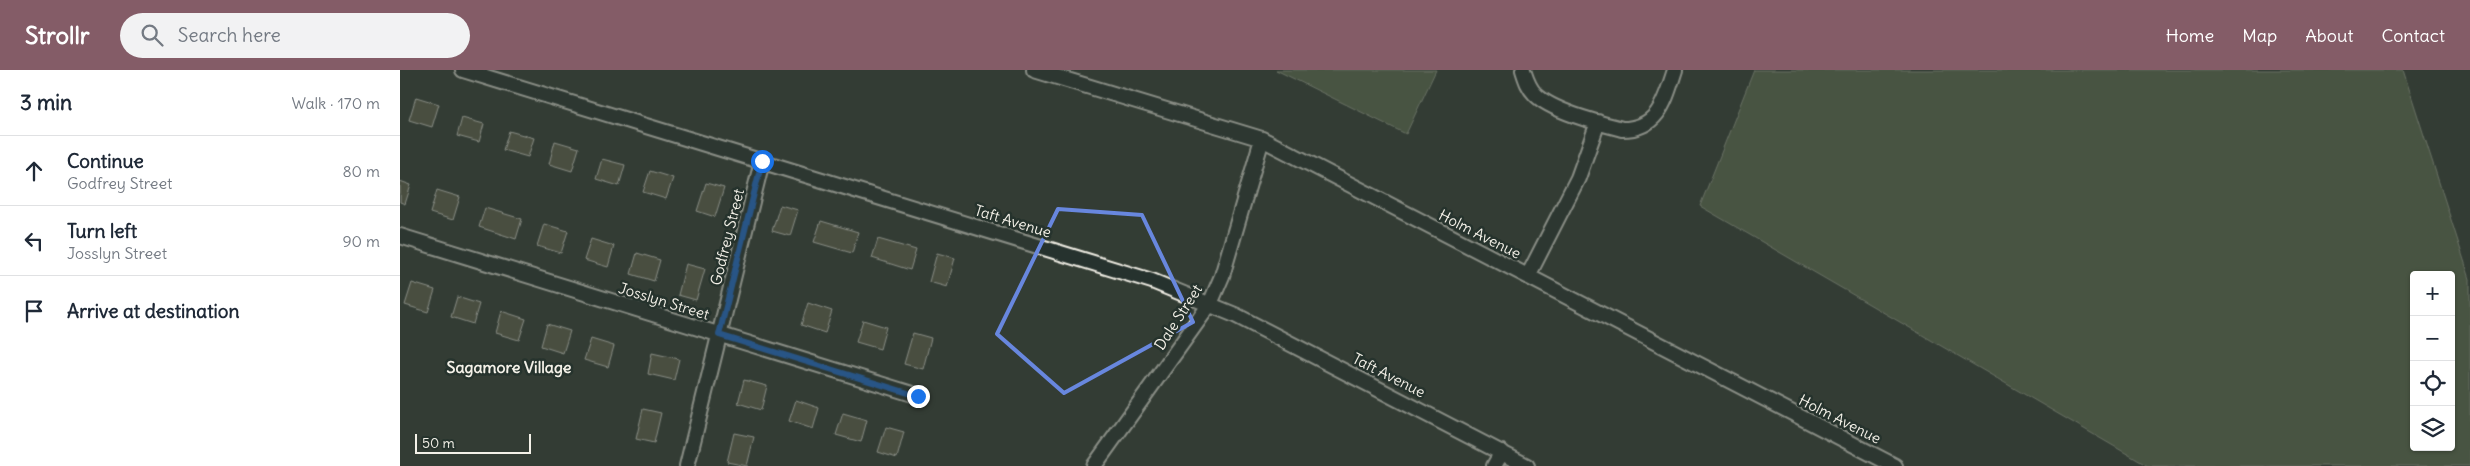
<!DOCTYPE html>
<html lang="en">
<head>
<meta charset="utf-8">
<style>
  body { margin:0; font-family:Delius,sans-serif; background:#f2f2f3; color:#1f2937 }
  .controls { position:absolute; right:15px; bottom:15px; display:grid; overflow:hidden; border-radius:5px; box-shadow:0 1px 4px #0004 }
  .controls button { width:45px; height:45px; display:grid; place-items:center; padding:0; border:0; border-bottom:1px solid #e0e1e3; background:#fff; color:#1f2937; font:25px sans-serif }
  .scale { position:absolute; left:15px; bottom:12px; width:116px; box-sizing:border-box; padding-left:5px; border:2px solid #f4f1e8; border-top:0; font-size:14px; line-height:18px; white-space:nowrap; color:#f4f1e8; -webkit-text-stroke:4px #26332d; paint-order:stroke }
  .stop { position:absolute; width:15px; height:15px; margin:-11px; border:4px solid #1a73e8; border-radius:50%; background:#fff }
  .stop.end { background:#1a73e8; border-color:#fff; box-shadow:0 1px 5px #0008 }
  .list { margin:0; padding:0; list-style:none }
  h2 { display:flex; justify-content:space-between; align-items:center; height:65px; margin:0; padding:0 20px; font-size:21px }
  h2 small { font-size:16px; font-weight:400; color:#747a83 }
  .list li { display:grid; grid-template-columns:32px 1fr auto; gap:15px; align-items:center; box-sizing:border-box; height:70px; padding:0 20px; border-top:1px solid #e0e1e3 }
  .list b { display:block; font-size:19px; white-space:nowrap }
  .list p { margin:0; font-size:16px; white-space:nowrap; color:#747a83 }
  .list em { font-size:16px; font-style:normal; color:#747a83 }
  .icon { flex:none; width:28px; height:28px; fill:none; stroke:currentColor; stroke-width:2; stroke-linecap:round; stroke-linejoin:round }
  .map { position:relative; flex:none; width:2070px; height:396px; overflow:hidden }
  header { display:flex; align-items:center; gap:30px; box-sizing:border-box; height:70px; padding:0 25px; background:#845c67; color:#fff }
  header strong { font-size:24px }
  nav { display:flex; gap:28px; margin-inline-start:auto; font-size:18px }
  .search { width:350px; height:45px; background:#f2f2f3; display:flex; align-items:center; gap:12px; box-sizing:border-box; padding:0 18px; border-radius:28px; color:#747a83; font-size:19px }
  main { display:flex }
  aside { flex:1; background:#fff }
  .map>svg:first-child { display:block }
</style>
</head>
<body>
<header>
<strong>Strollr</strong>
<div class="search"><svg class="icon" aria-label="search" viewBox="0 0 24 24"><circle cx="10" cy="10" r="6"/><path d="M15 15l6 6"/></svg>Search here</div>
<nav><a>Home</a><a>Map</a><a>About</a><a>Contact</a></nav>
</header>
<main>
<aside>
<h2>3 min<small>Walk · 170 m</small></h2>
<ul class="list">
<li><svg class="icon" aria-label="ahead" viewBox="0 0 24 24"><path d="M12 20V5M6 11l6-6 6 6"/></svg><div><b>Continue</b><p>Godfrey Street</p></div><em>80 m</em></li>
<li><svg class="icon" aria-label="left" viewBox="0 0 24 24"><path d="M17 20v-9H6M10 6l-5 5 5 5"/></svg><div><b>Turn left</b><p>Josslyn Street</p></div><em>90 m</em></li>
<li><svg class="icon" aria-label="arrive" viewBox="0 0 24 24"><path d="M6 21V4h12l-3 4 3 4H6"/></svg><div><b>Arrive at destination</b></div></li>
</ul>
</aside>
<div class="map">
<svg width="2070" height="396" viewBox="0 0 2070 396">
  <rect width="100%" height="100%" fill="#333d34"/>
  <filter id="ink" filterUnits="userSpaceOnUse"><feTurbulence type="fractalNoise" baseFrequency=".02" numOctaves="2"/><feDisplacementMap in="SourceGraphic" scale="10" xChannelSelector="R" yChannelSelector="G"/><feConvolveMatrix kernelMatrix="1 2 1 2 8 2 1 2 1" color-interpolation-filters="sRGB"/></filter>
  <g filter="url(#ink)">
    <path fill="#627152" stroke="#abb19d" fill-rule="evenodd" d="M876,0H1036L1006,64Z
      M1354,0H2003L2070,209V396H1748L1300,136ZM2014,205H2051V377H2014Z"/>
    <path fill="#656550" stroke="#f4f1e8" d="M16,27L39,34L32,57L9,50Z
      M62,48L84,54L79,72L57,66Z
      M109,61L134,68L128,87L103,80Z
      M155,71L179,78L172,101L149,94Z
      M202,89L225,95L219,116L196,109Z
      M250,101L273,108L266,129L243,122Z
      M0,111L11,115L5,134L0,132Z
      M306,113L324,118L315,147L297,141Z
      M37,120L60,127L53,150L30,143Z
      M380,135L398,140L390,166L372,161Z
      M85,138L122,149L116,169L79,157Z
      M421,151L458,162L452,183L414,172Z
      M144,154L168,161L161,183L137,176Z
      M191,169L214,176L208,197L184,190Z
      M478,169L516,180L510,200L472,188Z
      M237,183L260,190L254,211L231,204Z
      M537,183L555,188L547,217L529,212Z
      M286,194L305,199L296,230L278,225Z
      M12,213L35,220L28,242L5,235Z
      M57,227L79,234L73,254L51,247Z
      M408,233L432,241L425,263L401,255Z
      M101,241L126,249L119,270L95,263Z
      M463,250L486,257L480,279L456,272Z
      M147,254L170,261L163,283L141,276Z
      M513,263L531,268L523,299L504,294Z
      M191,269L214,276L208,297L184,290Z
      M252,283L279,289L274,310L248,304Z
      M344,310L367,316L361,340L338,333Z
      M396,330L419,338L413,359L389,351Z
      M243,339L261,343L254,373L236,369Z
      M443,343L467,350L461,372L436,365Z
      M486,357L504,362L497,388L478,382Z
      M334,363L354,367L347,396L327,392Z"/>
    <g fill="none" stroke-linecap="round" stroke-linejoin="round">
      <defs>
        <path id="street" d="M63,0L752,211L835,245L1127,396
          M634,0L862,69L1495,396
          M1123,0C1126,9 1128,17 1135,24C1151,41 1199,53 1222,59C1259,59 1265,30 1275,0
          M0,166L519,326
          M1128,206L1178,108L1198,52
          M287,396L362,91
          M694,396L810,234L822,206L862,69
          M1094,396L1102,382"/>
      </defs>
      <use href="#street" stroke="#f4f1e8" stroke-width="18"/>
      <use href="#street" stroke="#26332d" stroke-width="14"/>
    </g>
  </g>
  <g fill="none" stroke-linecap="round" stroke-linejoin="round" filter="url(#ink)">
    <path stroke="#1a73e8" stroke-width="6" d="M362,91L319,265L518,326"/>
  </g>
  <path d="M0 0H2070V396H0ZM658,139L742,145L793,252L664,323L597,264Z" fill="#333d34" fill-opacity=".55" fill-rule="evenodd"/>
  <path fill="none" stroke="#6887de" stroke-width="4" stroke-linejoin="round" d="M658,139L742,145L793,252L664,323L597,264Z"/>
  <g text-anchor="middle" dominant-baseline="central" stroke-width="5" stroke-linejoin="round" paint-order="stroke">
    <g font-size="15" fill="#f4f1e8" stroke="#26332d">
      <text transform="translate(613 151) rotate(17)">Taft Avenue</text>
      <text transform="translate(1080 164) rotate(27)">Holm Avenue</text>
      <text transform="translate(327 167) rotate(-76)">Godfrey Street</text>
      <text transform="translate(264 231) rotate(17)">Josslyn Street</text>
      <text transform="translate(778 247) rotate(-57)">Dale Street</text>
      <text transform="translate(989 305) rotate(27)">Taft Avenue</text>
      <text transform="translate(1440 349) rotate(27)">Holm Avenue</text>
    </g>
    <g font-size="16" font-weight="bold" fill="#f4f1e8" stroke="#26332d">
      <text x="109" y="297">Sagamore Village</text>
    </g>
  </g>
</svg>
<div class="controls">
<button>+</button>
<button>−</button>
<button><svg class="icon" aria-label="locate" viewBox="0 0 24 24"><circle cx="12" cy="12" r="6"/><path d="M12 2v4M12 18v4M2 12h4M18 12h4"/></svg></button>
<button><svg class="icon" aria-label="layers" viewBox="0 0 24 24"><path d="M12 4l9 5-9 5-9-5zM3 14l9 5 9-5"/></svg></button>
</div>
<div class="scale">50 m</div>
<div class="stop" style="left:362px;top:91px"></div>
<div class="stop end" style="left:518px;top:326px"></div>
</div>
</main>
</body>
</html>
